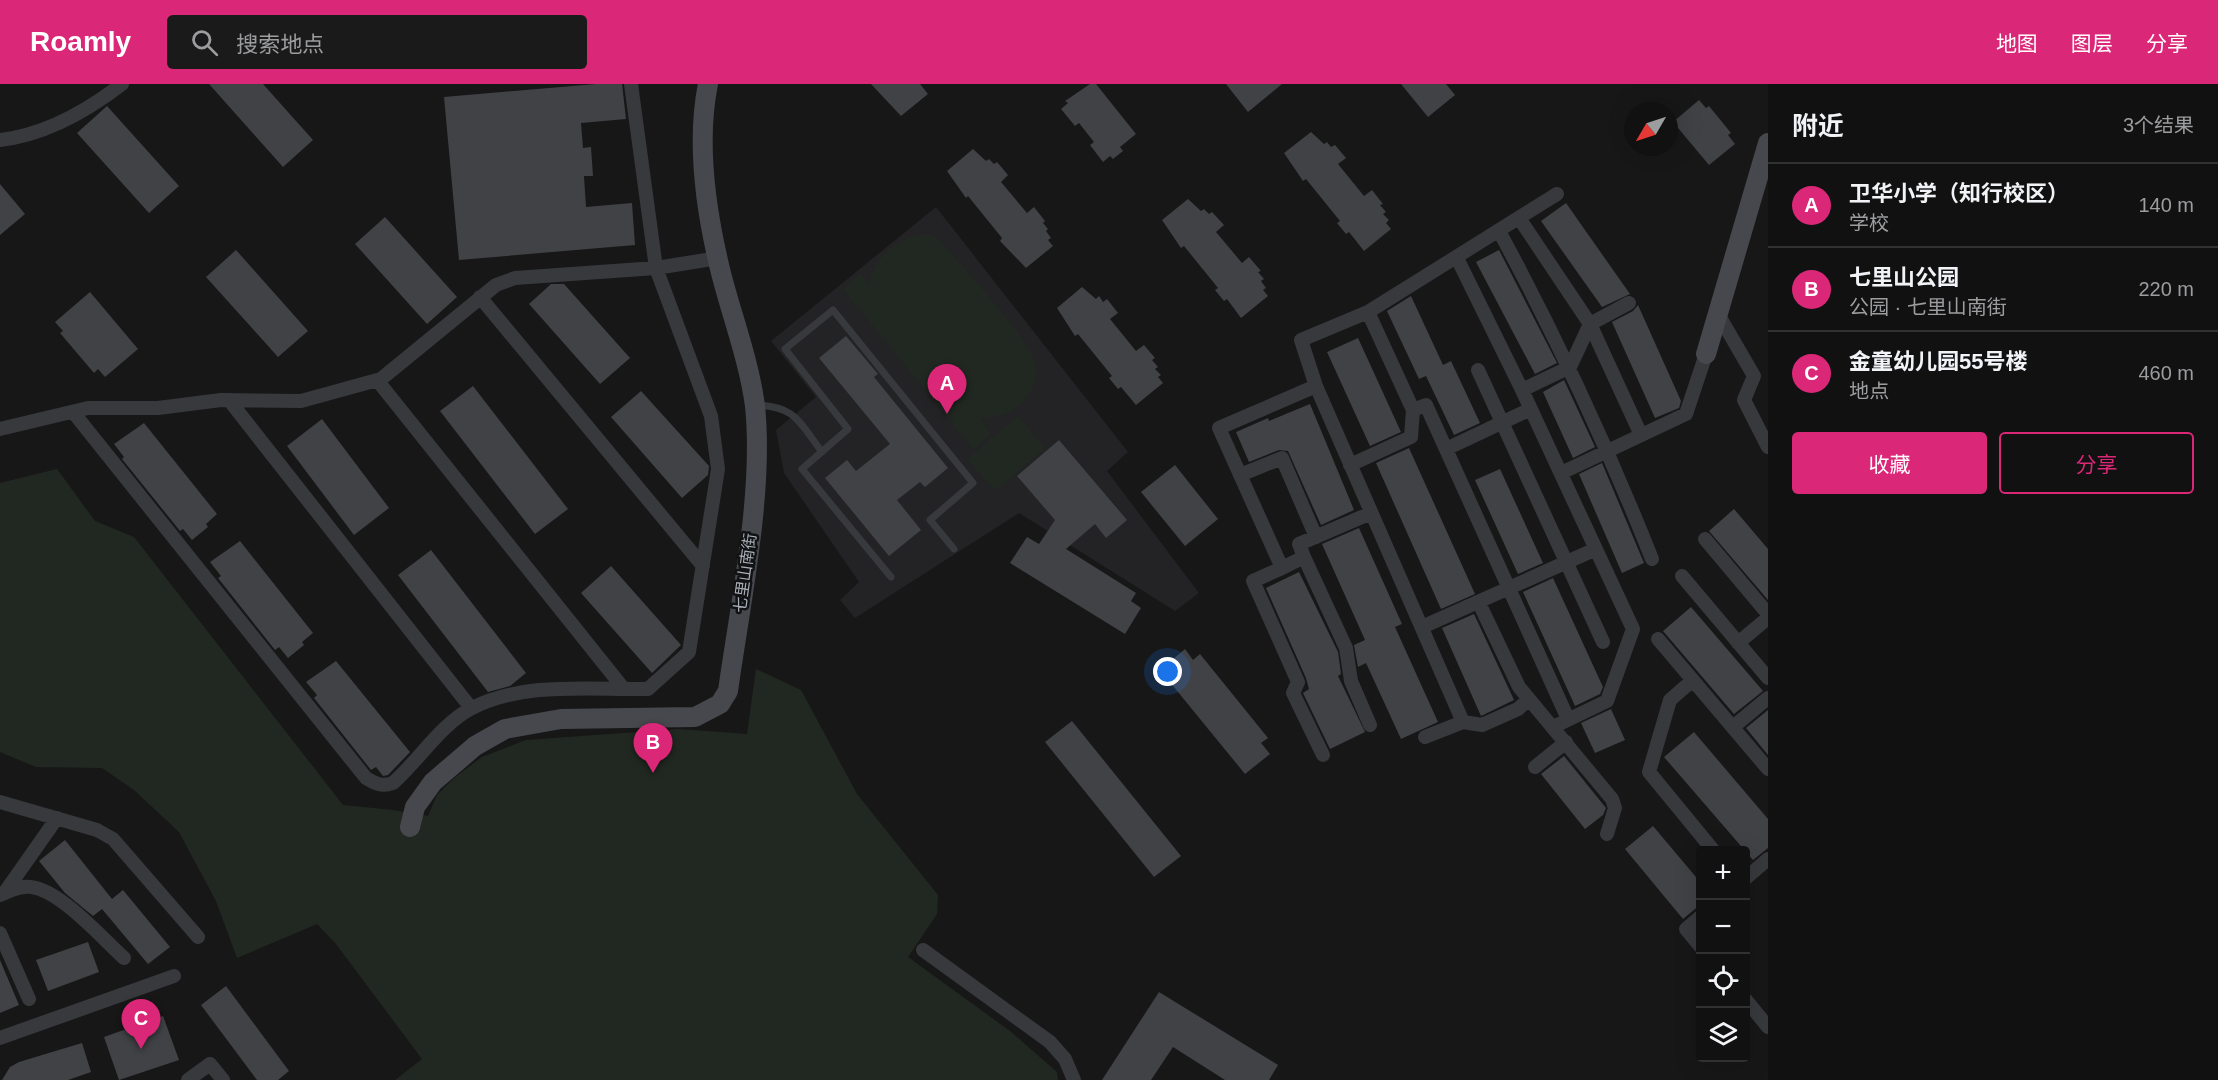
<!DOCTYPE html>
<html lang="zh">
<head>
<meta charset="utf-8">
<style>
  body { margin:0; font-family:Helvetica,"Noto Sans SC",sans-serif; background:#1a1a1b; color:#f1f3f6 }
  .controls { position:absolute; right:18px; bottom:18px; display:grid; overflow:hidden; border-radius:6px; box-shadow:0 6px 24px #0002 }
  .controls button { width:54px; height:54px; display:grid; place-items:center; padding:0; border:0; border-bottom:2px solid #303132; background:#111112; color:#f1f3f6; font:30px sans-serif }
  .compass { position:absolute; left:1624px; top:18px; width:54px; height:54px; border-radius:50%; background:#111112; box-shadow:0 6px 24px #0002; rotate:231deg }
  .you { position:absolute; left:1168px; top:588px; width:21px; height:21px; margin:-15px; border:4px solid #fff; border-radius:50%; background:#1a73e8; box-shadow:0 0 0 9px #1a73e833 }
  .badge { display:grid; place-items:center; width:39px; height:39px; border-radius:50%; background:#db2777; color:#fff; font-size:20px; font-weight:700 }
  .pin { position:absolute; translate:-50% -50px; filter:drop-shadow(0 2px 3px #0008) }
  .pin::after { content:''; position:absolute; top:32px; width:21px; height:18px; background:inherit; clip-path:polygon(0 0,100% 0,50% 100%) }
  .list { margin:0; padding:0; list-style:none }
  h2 { display:flex; justify-content:space-between; align-items:center; height:78px; margin:0; padding:0 24px; font-size:26px }
  h2 small { font-size:20px; font-weight:400; color:#9c9d9f }
  .list li { display:grid; grid-template-columns:39px 1fr auto; gap:18px; align-items:center; box-sizing:border-box; height:84px; padding:0 24px; border-top:2px solid #303132 }
  .list b { display:block; font-size:22px; white-space:nowrap }
  .list p { margin:0; font-size:20px; white-space:nowrap; color:#9c9d9f }
  .list em { font-size:20px; font-style:normal; color:#9c9d9f }
  .actions { display:flex; gap:12px; padding:18px 24px }
  .actions a { flex:1; padding:14px 0; border:2px solid #db2777; border-radius:6px; text-align:center; font-size:21px; color:#db2777 }
  .actions .main { background:#db2777; color:#fff }
  .icon { flex:none; width:33px; height:33px; fill:none; stroke:currentColor; stroke-width:2; stroke-linecap:round; stroke-linejoin:round }
  .map { position:relative; flex:none; width:1768px; height:996px; overflow:hidden }
  header { display:flex; align-items:center; gap:36px; box-sizing:border-box; height:84px; padding:0 30px; background:#db2777; color:#fff }
  header strong { font-size:28px }
  nav { display:flex; gap:33px; margin-inline-start:auto; font-size:21px }
  .search { width:420px; height:54px; background:#1a1a1b; display:flex; align-items:center; gap:15px; box-sizing:border-box; padding:0 21px; border-radius:6px; color:#9c9d9f; font-size:22px }
  main { display:flex }
  aside { flex:1; background:#111112 }
  .map>svg:first-child { display:block }
</style>
</head>
<body>
<header>
<strong>Roamly</strong>
<div class="search"><svg class="icon" aria-label="search" viewBox="0 0 24 24"><circle cx="10" cy="10" r="6"/><path d="M15 15l6 6"/></svg>搜索地点</div>
<nav><a>地图</a><a>图层</a><a>分享</a></nav>
</header>
<main>
<div class="map">
<svg width="1768" height="996" viewBox="0 0 1768 996">
  <rect width="100%" height="100%" fill="#171718"/>
  <path fill="#232325" d="M936,123L1128,368L1107,387L1199,509L1175,527L1019,429L855,534L840,516L859,498L784,389L776,346L816,313L771,257Z"/>
  <path fill="#212821" d="M917,151H932L938,154C959,180 1036,259 1037,287C1037,297 1031,309 1024,316C1012,330 997,335 979,333L991,350L973,365L843,205L860,190L869,199C875,174 892,158 917,151Z
    M1018,332L1045,365L995,407L967,375Z
    M57,385L95,437L134,453L343,721L393,726L428,732L437,711L454,694L482,673L526,656L679,645L747,650L756,585L801,606L857,710L938,811L937,830L908,873L1010,947L1057,988L1058,996H395L422,975L336,860L317,840L237,874L216,817L179,748L134,706L102,684L36,683L0,668V399Z"/>
  <path fill="#414245" d="M209,0H263L313,56L283,83Z
    M596,0H622L626,35L581,39L583,64L591,63L593,92H584L586,123L632,119L635,161L459,176L444,13Z
    M871,0H920L928,10L901,32Z
    M1090,0H1096L1136,50L1120,63L1123,67L1113,75L1110,72L1103,78L1090,61L1094,58L1079,39L1075,42L1061,25L1068,19L1065,17Z
    M1226,0H1282L1248,28Z
    M1401,0H1446L1455,11L1428,33Z
    M1699,16L1706,24L1709,22L1731,49L1728,51L1735,60L1709,81L1673,38Z
    M107,22L179,102L149,129L77,49Z
    M1311,48L1324,60L1327,58L1331,63L1335,61L1346,74L1338,80L1364,112L1372,106L1383,120L1380,121L1386,128L1383,130L1389,136L1386,139L1391,145L1364,167L1349,148L1346,150L1337,139L1340,137L1306,95L1303,97L1284,69Z
    M973,65L986,77L989,75L994,80L997,78L1008,91L1001,98L1027,129L1034,123L1045,137L1043,139L1048,145L1046,147L1051,154L1048,156L1053,162L1026,184L1000,157L1002,154L968,112L966,114L947,87Z
    M0,100L25,130L0,151Z
    M1188,115L1201,127L1204,125L1209,130L1212,128L1224,141L1216,148L1242,179L1249,173L1261,187L1258,188L1264,195L1261,197L1266,204L1263,206L1268,212L1241,234L1227,215L1224,217L1215,206L1218,204L1184,162L1181,164L1162,136Z
    M1566,119L1630,210L1602,223L1541,137Z
    M385,133L457,213L427,240L355,160Z
    M236,166L308,247L278,273L206,193Z
    M1499,166L1557,279L1535,290L1476,178Z
    M551,200H564L630,274L600,300L529,220Z
    M1082,203L1096,215L1099,212L1103,218L1107,215L1118,229L1110,235L1136,267L1144,261L1155,274L1152,276L1158,283L1155,285L1161,291L1158,293L1163,299L1136,321L1121,303L1118,305L1109,294L1112,292L1078,250L1075,252L1057,224Z
    M90,208L138,265L105,293L98,285L94,289L60,249L63,247L55,238Z
    M1411,212L1443,281L1451,277L1480,339L1454,351L1426,292L1419,295L1387,227Z
    M1638,221L1681,317L1679,324L1655,334L1612,238L1633,227Z
    M846,252L878,290L874,293L948,384L925,403L920,398L897,416L921,446L889,472L825,394L847,376L856,387L890,360L819,274Z
    M1358,254L1401,348L1370,362L1327,268Z
    M1564,296L1595,363L1573,374L1543,308Z
    M473,302L568,425L535,450L440,327Z
    M641,307L709,382L708,391L682,414L611,333Z
    M1310,320L1354,426L1321,441L1288,367L1279,366L1249,378L1236,348L1268,334L1269,337Z
    M322,335L389,424L354,451L287,362Z
    M144,339L217,430L206,440L208,443L192,456L183,445L180,447L122,375L124,373L114,360Z
    M1059,356L1127,436L1106,454L1095,440L1066,465L1136,509L1131,517L1141,524L1125,550L1010,479L1027,453L1039,460L1055,436L1017,392Z
    M1409,364L1475,510L1441,525L1376,379Z
    M1602,379L1644,479L1622,489L1579,390Z
    M1175,381L1218,435L1185,462L1141,408Z
    M1500,385L1543,479L1518,490L1475,396Z
    M1734,425L1768,465V516L1709,447Z
    M1359,444L1402,540L1395,543L1438,638L1401,655L1366,579L1358,583L1354,561L1365,556L1322,460Z
    M240,457L313,549L302,558L304,561L288,574L279,563L275,566L218,494L221,492L210,478Z
    M431,466L526,589L510,602L488,608L398,491Z
    M611,482L681,561L652,589L581,509Z
    M1299,488L1338,568L1341,590L1338,592L1365,648L1330,665L1303,609L1309,605L1306,594L1266,504Z
    M1553,494L1603,603L1600,610L1575,622L1523,508Z
    M1691,523L1763,607L1734,630L1663,547Z
    M1474,530L1514,616L1481,632L1442,544Z
    M1185,565L1193,576L1200,570L1268,654L1261,659L1270,670L1245,690L1160,586Z
    M336,577L410,668L388,691L383,692L376,683L371,686L314,614L317,611L306,598Z
    M1611,625L1625,656L1595,669L1581,639Z
    M1768,626V671L1746,644Z
    M1072,637L1181,772L1154,793L1045,658Z
    M1694,648L1768,735V764L1753,776L1664,673Z
    M1564,672L1606,724L1603,731L1585,745L1541,690Z
    M1653,742L1701,799V820L1683,835L1625,765Z
    M65,756L112,815L123,806L170,863L148,880L102,825L93,832L65,809L39,777Z
    M88,858L99,888L48,907L36,876Z
    M0,876L19,921L0,929Z
    M226,902L289,987L278,996H257L201,921Z
    M1159,908L1278,981L1269,996H1225L1173,963L1151,996H1102Z
    M163,932L179,976L119,996L104,953Z
    M82,959L91,988L68,996H2L10,983L19,978Z"/>
  <g fill="none" stroke-linecap="round" stroke-linejoin="round">
    <path stroke="#38393d" stroke-width="7" d="M755,321C796,322 799,338 822,368
      M891,493L802,385L848,345L785,265L833,226L973,399L930,436L954,465"/>
    <path stroke="#38393d" stroke-width="14" d="M0,56C44,51 87,27 122,0
      M1519,134L1590,240L1641,351
      M1499,147C1557,254 1607,362 1652,475
      M1457,174L1522,306L1633,545L1607,617L1553,643
      M480,213L703,482
      M1368,228L1413,326L1426,321L1568,635
      M1718,230L1754,292L1744,316L1768,363
      M1478,286L1603,558
      M377,296L624,605
      M1316,302L1301,256L1368,228L1557,110
      M1522,306L1570,283L1590,240L1629,219
      M229,316L471,624
      M73,328L366,694C376,700 382,703 393,699C419,676 441,640 472,624C525,597 591,606 648,605L689,568L718,385L711,332L656,184L631,0
      M0,345L88,324H158L221,316L301,317L381,295L496,201L515,194L656,184L718,174
      M1446,365L1531,325
      M1350,381L1411,353L1413,326
      M1561,389L1686,330L1706,270
      M1240,391L1282,374L1316,453
      M1705,455L1768,530
      M1304,473L1299,460L1371,429
      M1282,484L1304,473L1346,564L1351,597L1370,641
      M1682,492L1768,594
      M1479,519L1519,603L1612,715L1615,724L1607,750
      M1422,543L1596,465
      M1658,555L1768,685
      M1738,559L1768,534
      M1693,596L1670,616L1649,688L1713,766
      M1463,638L1482,641L1518,625L1529,615
      M1733,643L1768,614
      M1323,671L1293,609L1298,598L1253,497L1282,484L1219,344L1316,302L1463,638L1425,653
      M1535,683L1566,658
      M0,718L97,746L113,755L198,853
      M1746,794L1768,775
      M5,808L57,734
      M0,811C12,806 23,800 36,804C64,811 102,854 124,874
      M1700,833L1686,845L1700,862
      M0,849L29,915
      M923,866L1050,958L1065,975L1074,996
      M1746,916L1768,943
      M0,954L174,892
      M188,996L210,980L223,996"/>
    <path stroke="#46484d" stroke-width="20" d="M1706,270L1768,59
      M410,743L415,723L433,698L475,662L505,645L561,635L695,633L720,620L728,607C740,520 764,409 755,322C749,276 731,230 720,185C706,127 696,59 708,0"/>
  </g>
  <g text-anchor="middle" dominant-baseline="central" stroke-width="5" stroke-linejoin="round" paint-order="stroke">
    <g font-size="16" fill="#a9afb8" stroke="#111213">
      <text transform="translate(745 489) rotate(-82)">七里山南街</text>
    </g>
  </g>
</svg>
<div class="controls">
<button>+</button>
<button>−</button>
<button><svg class="icon" aria-label="locate" viewBox="0 0 24 24"><circle cx="12" cy="12" r="6"/><path d="M12 2v4M12 18v4M2 12h4M18 12h4"/></svg></button>
<button><svg class="icon" aria-label="layers" viewBox="0 0 24 24"><path d="M12 4l9 5-9 5-9-5zM3 14l9 5 9-5"/></svg></button>
</div>
<svg class="compass" viewBox="-18 -18 36 36"><path d="M0-13l5 13h-10z" fill="#e53935"/><path d="M0 13l5-13h-10z" fill="#9c9d9f"/></svg>
<div class="you"></div>
<div class="pin badge" style="left:947px;top:330px">A</div>
<div class="pin badge" style="left:653px;top:689px">B</div>
<div class="pin badge" style="left:141px;top:965px">C</div>
</div>
<aside>
<h2>附近<small>3个结果</small></h2>
<ul class="list">
<li><span class="badge">A</span><div><b>卫华小学（知行校区）</b><p>学校</p></div><em>140 m</em></li>
<li><span class="badge">B</span><div><b>七里山公园</b><p>公园 · 七里山南街</p></div><em>220 m</em></li>
<li><span class="badge">C</span><div><b>金童幼儿园55号楼</b><p>地点</p></div><em>460 m</em></li>
</ul>
<div class="actions"><a class="main">收藏</a><a>分享</a></div>
</aside>
</main>
</body>
</html>
